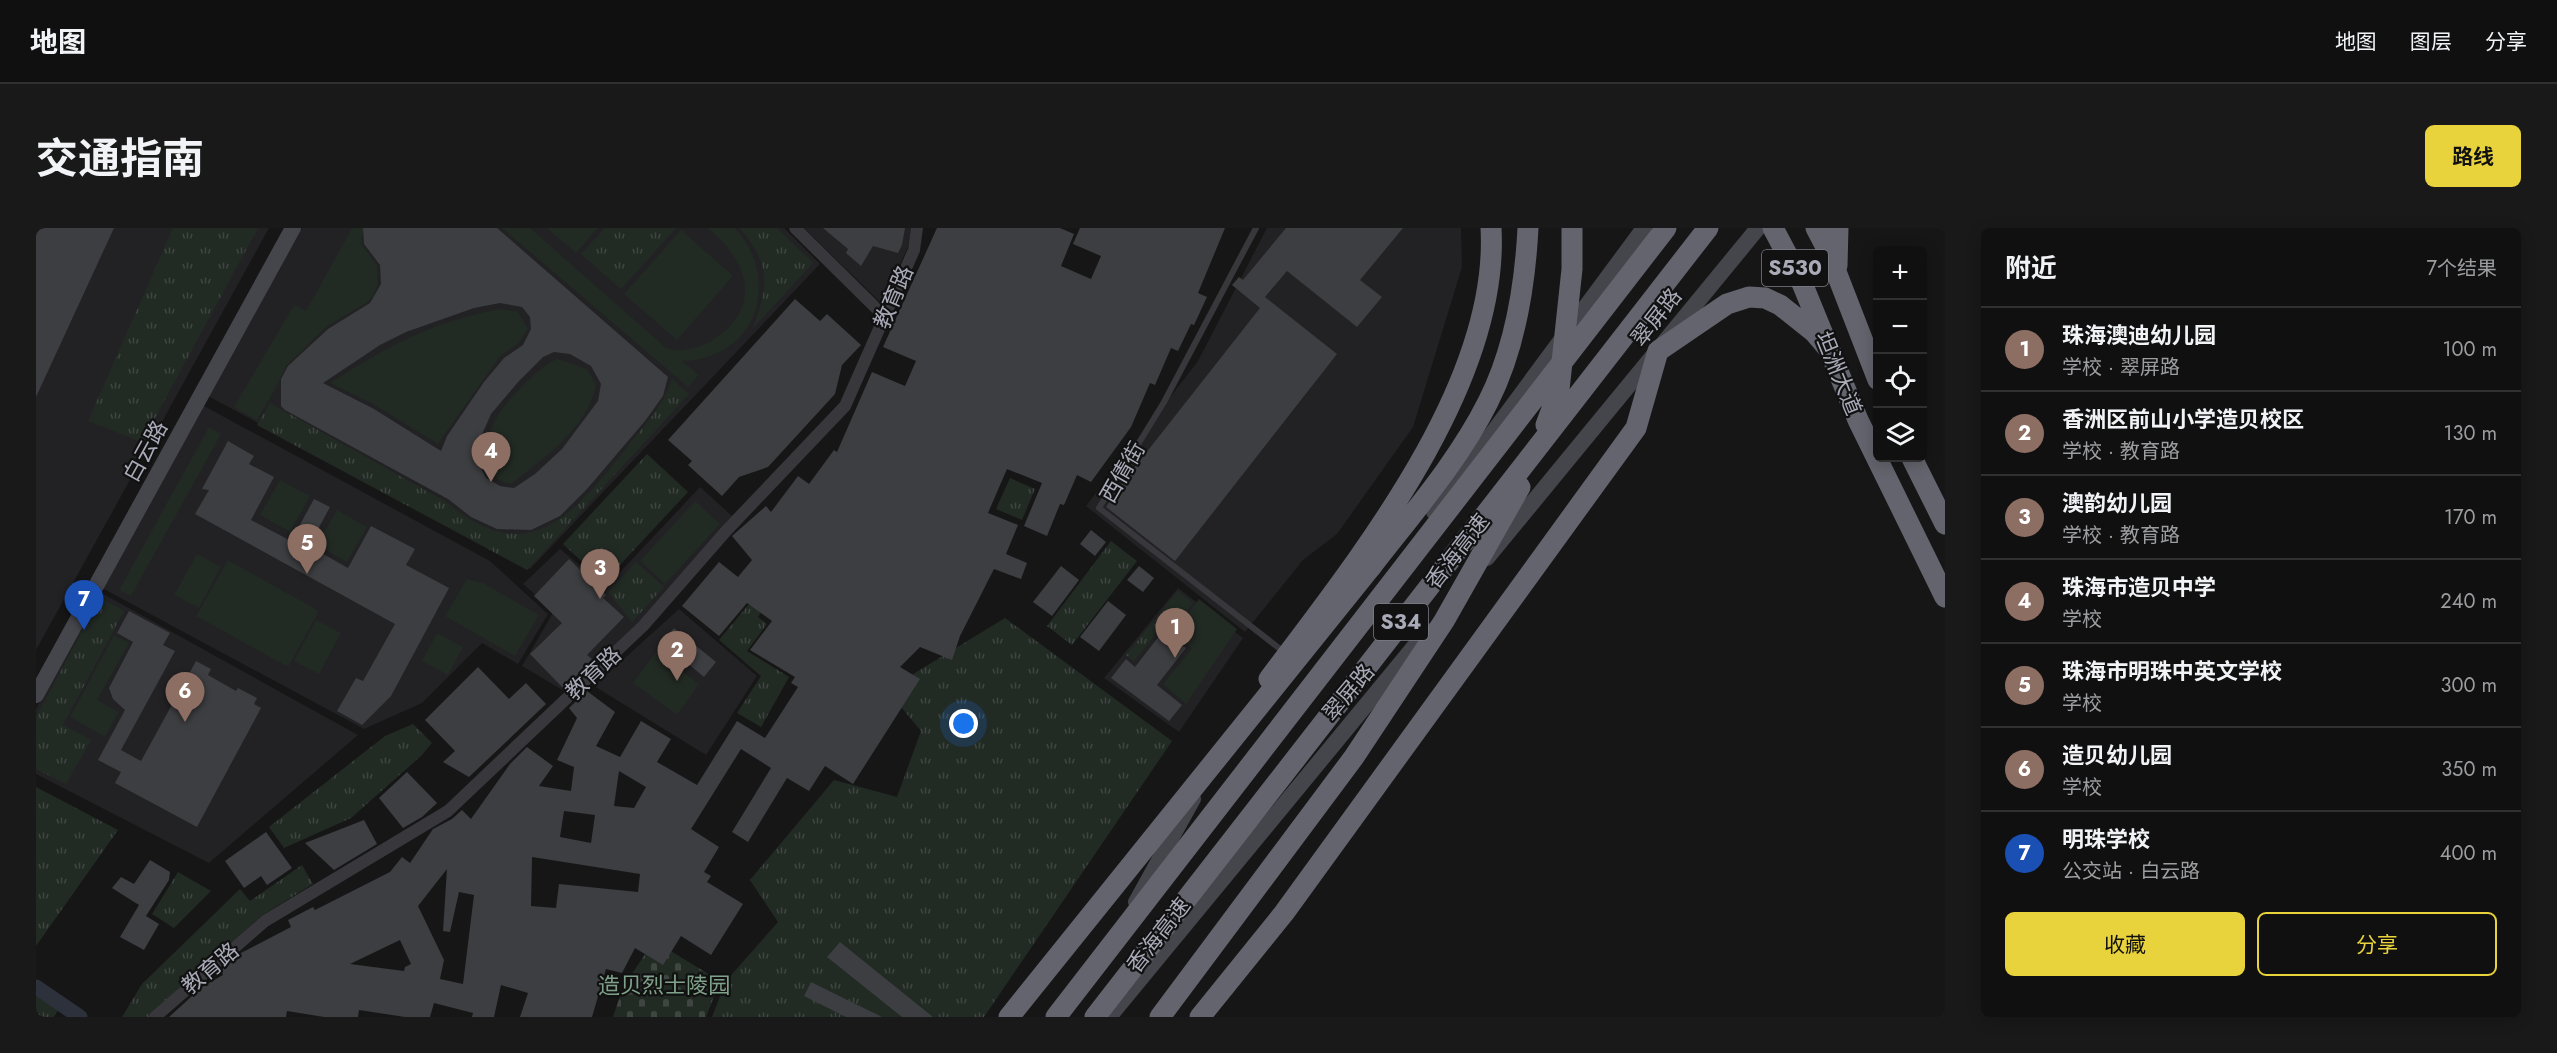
<!DOCTYPE html>
<html lang="zh">
<head>
<meta charset="utf-8">
<style>
  body { margin:0; font-family:Jost,"Noto Sans SC",sans-serif; background:#19191a; color:#f1f3f6 }
  .controls { position:absolute; right:18px; top:18px; display:grid; overflow:hidden; border-radius:9px; box-shadow:0 3px 15px #0003 }
  .controls button { width:54px; height:54px; display:grid; place-items:center; padding:0; border:0; border-bottom:2px solid #303031; background:#101011; color:#f1f3f6; font:30px sans-serif }
  .you { position:absolute; left:928px; top:496px; width:21px; height:21px; margin:-15px; border:4px solid #fff; border-radius:50%; background:#1a73e8; box-shadow:0 0 0 9px #1a73e833 }
  .badge { display:grid; place-items:center; width:39px; height:39px; border-radius:50%; background:#e9d33c; color:#fff; font-size:20px; font-weight:700 }
  .pin { position:absolute; translate:-50% -50px; filter:drop-shadow(0 2px 3px #0008) }
  .pin::after { content:''; position:absolute; top:32px; width:21px; height:18px; background:inherit; clip-path:polygon(0 0,100% 0,50% 100%) }
  .list { margin:0; padding:0; list-style:none }
  h2 { display:flex; justify-content:space-between; align-items:center; height:78px; margin:0; padding:0 24px; font-size:26px }
  h2 small { font-size:20px; font-weight:400; color:#9c9d9f }
  .list li { display:grid; grid-template-columns:39px 1fr auto; gap:18px; align-items:center; box-sizing:border-box; height:84px; padding:0 24px; border-top:2px solid #303031 }
  .list b { display:block; font-size:22px; white-space:nowrap }
  .list p { margin:0; font-size:20px; white-space:nowrap; color:#9c9d9f }
  .list em { font-size:20px; font-style:normal; color:#9c9d9f }
  .actions { display:flex; gap:12px; padding:18px 24px }
  .actions a { flex:1; padding:14px 0; border:2px solid #e9d33c; border-radius:9px; text-align:center; font-size:21px; color:#e9d33c }
  .actions .main { background:#e9d33c; color:#111 }
  .icon { flex:none; width:33px; height:33px; fill:none; stroke:currentColor; stroke-width:2; stroke-linecap:round; stroke-linejoin:round }
  .map { position:relative; flex:none; width:1909px; height:789px; overflow:hidden; border-radius:9px }
  header { display:flex; align-items:center; gap:36px; box-sizing:border-box; height:84px; padding:0 30px; background:#101011; border-bottom:2px solid #303031 }
  header strong { font-size:28px }
  nav { display:flex; gap:33px; margin-inline-start:auto; font-size:21px }
  .intro { display:flex; align-items:center; justify-content:space-between; box-sizing:border-box; height:144px; padding:0 36px }
  h1 { margin:0; font-size:42px }
  .button { padding:15px 27px; border-radius:9px; background:#e9d33c; color:#111; font-size:21px; font-weight:700 }
  main { display:flex; gap:36px; padding:0 36px }
  aside { flex:1; background:#101011; border-radius:9px; box-shadow:0 3px 15px #0003 }
  .map>svg:first-child { display:block }
</style>
</head>
<body>
<header>
<strong>地图</strong>
<nav><a>地图</a><a>图层</a><a>分享</a></nav>
</header>
<div class="intro"><h1>交通指南</h1><a class="button">路线</a></div>
<main>
<div class="map">
<svg width="1909" height="789" viewBox="0 0 1909 789">
  <defs>
    <pattern id="grass-tufts" width="24" height="20" patternUnits="userSpaceOnUse" patternTransform="scale(1.5)"><rect width="24" height="20" fill="#222a24"/><path d="M3 7l-1-3M5 7V3M7 7l1-3M15 17l-1-3M17 17v-4M19 17l1-3" fill="none" stroke="#3f4642"/></pattern>
    <pattern id="cemetery-stones" width="16" height="16" patternUnits="userSpaceOnUse" patternTransform="scale(1.5)"><rect width="16" height="16" fill="#222a24"/><path d="M2 7V4a2 2 0 0 1 4 0v3zM10 15v-3a2 2 0 0 1 4 0v3z" fill="#3f4642"/></pattern>
  </defs>
  <rect width="100%" height="100%" fill="#161617"/>
  <path fill="#222224" d="M0,0H233L0,422Z
    M266,0H748L784,36L494,341L172,168Z
    M768,0H875L872,19L846,76Z
    M1231,0H1425L1426,39L1377,199L1301,306L1267,332L1209,404L1050,278L1162,133Z
    M168,178L454,333L512,386L482,436L446,415L386,475L328,501L66,360Z
    M664,259L696,288L602,395L530,464L486,438L518,383L487,356L524,321L570,359Z
    M1142,360L1207,410L1143,504L1068,450Z
    M62,363L322,507L173,635L0,546V481Z
    M643,381L721,448L670,527L558,458Z"/>
  <path fill="url(#grass-tufts)" d="M137,0H222L106,214L52,193Z
    M569,0H640L585,61L545,26Z
    M704,0H741L777,35L717,100C733,57 735,37 704,0Z
    M636,151L653,166L491,342L221,197L234,175L410,274C491,342 535,290 588,223C605,201 627,179 636,151Z
    M611,226L652,264L568,354L527,316Z
    M974,250L999,261L986,292L960,281Z
    M1075,313L1101,333L1036,417L1011,398Z
    M600,334L628,359L596,394L572,364Z
    M724,363L734,369L722,389L731,396L711,423L753,449L725,499L701,485L725,448L683,412Z
    M1142,363L1157,375L1134,403L1126,398L1098,433L1090,427Z
    M64,370L88,383L27,497L55,512L30,556L0,541V489Z
    M969,390L1136,513L948,789H676L690,753L742,694L714,652L798,552L861,569L885,503L851,462Z
    M377,496L396,515L386,527L315,590L248,620L233,599L349,508Z
    M0,559L82,602L0,718Z
    M266,637L277,656L225,688L115,789H86L106,756L204,661L214,673Z
    M142,644L175,663L138,700L116,686Z
    M0,764H5L24,779L18,789H0Z"/>
  <path fill="url(#cemetery-stones)" d="M618,713L684,753L670,789H577L587,759Z"/>
  <path fill="#222a24" d="M316,0H330L325,10L326,17L341,37L342,56L338,66L332,74L291,98L250,138L242,156L221,192L198,179L258,77L270,83Z
    M466,0H494L629,119C638,124 647,122 657,120C668,118 680,110 689,103C727,68 705,27 672,0H699C747,53 720,132 646,133L663,147L652,159Z
    M511,0H562L540,25Z
    M645,2L697,48L641,112L588,66Z
    M465,81L482,84L492,101L483,115L464,128L402,216L337,176L294,155C352,118 397,93 465,81Z
    M521,131L551,141L560,156C553,199 508,230 475,256C458,253 453,243 447,227C451,215 454,202 460,191C468,174 505,137 521,131Z
    M173,199L185,206L95,368L83,362Z
    M244,252L274,268L254,304L224,287Z
    M659,273L684,296L629,356L604,333Z
    M301,282L331,299L311,334L281,317Z
    M161,326L185,339L163,380L138,367Z
    M192,332L283,383L252,439L160,388Z
    M431,351L447,355L503,387L479,428L409,388Z
    M1163,371L1201,401L1150,476L1127,456L1156,420L1137,405Z
    M280,392L305,405L283,446L258,433Z
    M401,405L427,419L412,447L386,433Z
    M78,407L93,415L61,472L83,484L69,509L34,489Z
    M620,424L663,456L641,487L597,455Z"/>
  <g fill="none" stroke-linecap="round" stroke-linejoin="round">
    <path stroke="#2c313b" stroke-width="15" d="M0,759L44,789"/>
  </g>
  <path fill="#3d3e41" fill-rule="evenodd" d="M0,0H78L0,169Z
    M327,0H461L632,149L627,168L609,193L551,261L524,288L495,302L461,301L435,289L412,271L249,182L245,178V151L252,138L292,101L334,75L345,56L344,37L328,16ZM464,75L486,79L494,89L495,101L487,117L468,130L448,154L411,208L405,223L338,181L287,155L344,117L370,104L438,80ZM518,124L534,126L555,138L565,156L562,173L526,221L499,246L478,260L464,258L450,250L441,232L444,211L455,186L483,153L507,129Z
    M787,0H869L866,17L862,25L837,18L825,38L810,25L812,21Z
    M901,0H1024L1038,6L1025,38L1055,51L1065,28L1037,16L1044,0H1189L1162,65L1171,69L1158,97L1155,96L1142,123L1135,120L1119,157L1114,155L1095,199L1055,254L1041,247L1028,277L1024,276L1011,308L988,298L1006,255L971,241L952,285L982,297L970,326L991,335L985,351L958,341L924,408L916,432L884,419L864,439L884,451L817,556L789,538L773,563L751,550L712,614L696,604L735,540L705,521L655,601L683,619L668,644L675,648L671,654L707,676L675,727L645,708L627,737L599,720L586,745L570,741L556,789H484L492,765L465,757L458,789H436L437,785L398,775L394,789H369L323,782L322,789H288L251,783L250,789H133L166,759L187,747L185,742L205,725L255,699L252,692L277,679L279,682L354,644L366,629L374,635L397,601L416,591L426,582L435,591L474,536L491,519L517,538L503,558L535,563L538,539L521,532L541,490L533,480L551,463L579,484L560,518L584,529L605,493L635,511L621,534L661,557L701,493L729,510L762,459L755,455L759,449L714,422L736,393L711,375L683,408L646,378L683,334L702,349L716,332L696,308L730,278L735,284L762,248L773,256L798,222L801,224L836,144L869,158L880,133L847,119ZM583,543L610,559L598,580L578,578ZM528,583L559,587L555,615L524,609ZM496,629L604,646L602,664L523,656L520,680L495,678ZM411,641L407,703L414,704L423,664L438,667L427,756L404,751L408,732L382,678ZM364,712L375,736L369,739L368,743L314,736Z
    M1250,0H1367L1324,52L1346,69L1321,99L1251,43L1229,69L1301,126L1139,333L1070,279L1080,263L1224,80L1196,57L1203,49L1207,52Z
    M759,71L784,93L791,86L825,117L806,137L799,166L732,239L703,249L686,268L652,237L656,233L632,212Z
    M192,213L218,228L213,236L238,249L215,292L255,313L278,271L294,279L273,318L312,340L335,298L379,321L370,337L413,360L355,468L326,497L301,483L320,450L327,453L359,396L159,286L173,262L166,261Z
    M1055,302L1070,314L1059,328L1044,316Z
    M533,331L570,367L567,370L588,389L551,427L556,431L528,461L494,426L526,395L498,368Z
    M1025,338L1043,352L1016,388L997,374Z
    M1103,338L1118,350L1107,364L1091,352Z
    M1072,373L1090,387L1063,423L1044,409Z
    M93,383L134,405L127,417L139,423L85,522L105,533L160,433L175,441L172,447L200,463L202,460L221,470L218,476L225,480L161,599L79,555L85,544L62,532L89,482L77,471L73,460L97,414L81,405Z
    M638,400L680,434L668,449L626,414Z
    M1127,403L1150,420L1121,457L1146,477L1133,493L1075,450L1090,431L1099,439Z
    M442,439L473,471L490,455L510,476L433,549L407,534L419,523L389,492Z
    M371,544L401,575L386,589L367,600L343,570Z
    M328,592L341,616L298,642L269,615Z
    M230,604L256,640L231,657L225,648L208,660L189,633Z
    M114,632L134,644L133,652L110,688L123,696L108,722L84,709L103,677L76,660L85,649L98,656Z
    M804,714L897,789H866L791,729Z
    M775,754L846,789H810L768,768Z"/>
  <g fill="none" stroke-linecap="round" stroke-linejoin="round">
    <path stroke="#37373c" stroke-width="6" d="M1220,0L1128,174L1063,280L1248,424"/>
    <path stroke="#37373c" stroke-width="12" d="M759,0L849,89
      M119,789L229,693L412,583L607,398L691,302L809,178L878,22L881,0"/>
    <path stroke="#45454c" stroke-width="16" d="M1398,284L1608,0
      M1451,330L1722,0
      M0,467L257,0
      M1100,674L1157,571
      M1073,789L1391,403"/>
    <path stroke="#63646d" stroke-width="21" d="M1737,0L1766,55L1822,192L1909,369
      M1780,0L1792,23L1842,152
      M1801,38L1802,0
      M1876,230L1909,296
      M1335,339C1376,286 1422,234 1452,174C1479,121 1489,58 1492,0
      M1233,451C1323,331 1464,157 1455,0
      M1164,789L1248,685L1600,200L1622,123L1691,76L1713,69L1729,70L1744,77L1778,104L1795,124"/>
    <path stroke="#63646d" stroke-width="21" d="M1510,197L1523,162L1536,41V0
      M973,789L1335,339
      M1020,789L1630,0
      M1059,789L1672,0
      M1124,789L1318,529L1408,393L1484,259"/>
  </g>
  <g text-anchor="middle" dominant-baseline="central" stroke-width="4.5" stroke-linejoin="round" paint-order="stroke">
    <g fill="#111112" stroke="#7b7c86" stroke-width="1.5">
      <rect x="1726" y="22" width="66" height="36" rx="4.5"/>
      <rect x="1338" y="376" width="54" height="36" rx="4.5"/>
    </g>
    <g font-size="21" font-weight="bold" fill="#a8aab7">
      <text x="1759" y="40">S530</text>
      <text x="1365" y="394">S34</text>
    </g>
    <g font-size="22" fill="#a8aab7" stroke="#111112">
      <text transform="translate(857 69) rotate(-67)">教育路</text>
      <text transform="translate(1620 89) rotate(-52)">翠屏路</text>
      <text transform="translate(1803 145) rotate(68)">坦洲大道</text>
      <text transform="translate(109 223) rotate(-61)">白云路</text>
      <text transform="translate(1086 244) rotate(-60)">西倩街</text>
      <text transform="translate(1421 323) rotate(-52)">香海高速</text>
      <text transform="translate(557 445) rotate(-43)">教育路</text>
      <text transform="translate(1312 464) rotate(-50)">翠屏路</text>
      <text transform="translate(1122 707) rotate(-52)">香海高速</text>
      <text transform="translate(174 740) rotate(-40)">教育路</text>
    </g>
    <g font-size="22" fill="#80a189" stroke="#111112">
      <text x="628" y="757">造贝烈士陵园</text>
    </g>
  </g>
</svg>
<div class="controls">
<button>+</button>
<button>−</button>
<button><svg class="icon" aria-label="locate" viewBox="0 0 24 24"><circle cx="12" cy="12" r="6"/><path d="M12 2v4M12 18v4M2 12h4M18 12h4"/></svg></button>
<button><svg class="icon" aria-label="layers" viewBox="0 0 24 24"><path d="M12 4l9 5-9 5-9-5zM3 14l9 5 9-5"/></svg></button>
</div>
<div class="you"></div>
<div class="pin badge" style="left:1139px;top:430px;background:#8d6e63">1</div>
<div class="pin badge" style="left:641px;top:453px;background:#8d6e63">2</div>
<div class="pin badge" style="left:564px;top:371px;background:#8d6e63">3</div>
<div class="pin badge" style="left:455px;top:254px;background:#8d6e63">4</div>
<div class="pin badge" style="left:271px;top:346px;background:#8d6e63">5</div>
<div class="pin badge" style="left:149px;top:494px;background:#8d6e63">6</div>
<div class="pin badge" style="left:48px;top:402px;background:#1a4fb4">7</div>
</div>
<aside>
<h2>附近<small>7个结果</small></h2>
<ul class="list">
<li><span class="badge" style="background:#8d6e63">1</span><div><b>珠海澳迪幼儿园</b><p>学校 · 翠屏路</p></div><em>100 m</em></li>
<li><span class="badge" style="background:#8d6e63">2</span><div><b>香洲区前山小学造贝校区</b><p>学校 · 教育路</p></div><em>130 m</em></li>
<li><span class="badge" style="background:#8d6e63">3</span><div><b>澳韵幼儿园</b><p>学校 · 教育路</p></div><em>170 m</em></li>
<li><span class="badge" style="background:#8d6e63">4</span><div><b>珠海市造贝中学</b><p>学校</p></div><em>240 m</em></li>
<li><span class="badge" style="background:#8d6e63">5</span><div><b>珠海市明珠中英文学校</b><p>学校</p></div><em>300 m</em></li>
<li><span class="badge" style="background:#8d6e63">6</span><div><b>造贝幼儿园</b><p>学校</p></div><em>350 m</em></li>
<li><span class="badge" style="background:#1a4fb4">7</span><div><b>明珠学校</b><p>公交站 · 白云路</p></div><em>400 m</em></li>
</ul>
<div class="actions"><a class="main">收藏</a><a>分享</a></div>
</aside>
</main>
</body>
</html>
